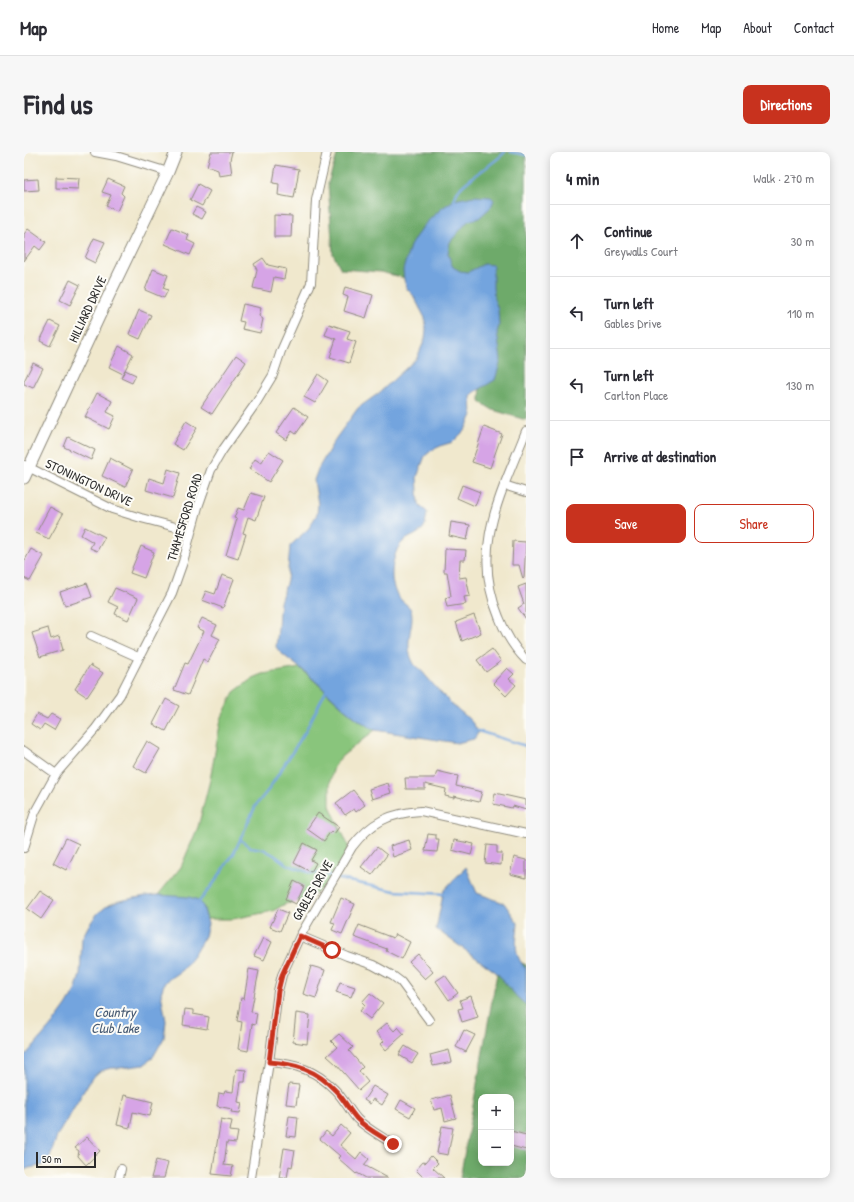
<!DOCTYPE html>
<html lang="en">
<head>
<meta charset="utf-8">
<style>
  body { margin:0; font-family:"Patrick Hand",sans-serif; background:#f7f7f7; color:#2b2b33 }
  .controls { position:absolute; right:12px; bottom:12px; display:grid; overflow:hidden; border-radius:8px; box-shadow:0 2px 10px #0003 }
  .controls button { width:36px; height:36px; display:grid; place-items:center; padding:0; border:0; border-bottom:1px solid #e1e1e2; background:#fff; color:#2b2b33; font:20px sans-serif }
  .scale { position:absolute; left:12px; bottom:10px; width:60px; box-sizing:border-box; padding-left:4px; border:2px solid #2b2b2b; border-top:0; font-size:11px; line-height:14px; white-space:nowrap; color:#2b2b2b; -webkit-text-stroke:3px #fdfcf7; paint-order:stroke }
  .stop { position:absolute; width:12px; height:12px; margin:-9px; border:3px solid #c8321e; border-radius:50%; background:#fff }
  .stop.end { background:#c8321e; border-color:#fff; box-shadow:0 1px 4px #0008 }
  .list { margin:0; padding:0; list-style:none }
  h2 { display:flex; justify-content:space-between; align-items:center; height:52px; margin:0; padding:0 16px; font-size:17px }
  h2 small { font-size:13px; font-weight:400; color:#7c7c81 }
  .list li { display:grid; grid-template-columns:26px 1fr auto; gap:12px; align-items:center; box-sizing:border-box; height:72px; padding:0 16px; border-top:1px solid #e1e1e2 }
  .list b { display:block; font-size:15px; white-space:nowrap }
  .list p { margin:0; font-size:13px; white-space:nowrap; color:#7c7c81 }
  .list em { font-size:13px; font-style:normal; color:#7c7c81 }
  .actions { display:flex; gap:8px; padding:12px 16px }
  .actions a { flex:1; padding:9px 0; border:1px solid #c8321e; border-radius:8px; text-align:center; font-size:14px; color:#c8321e }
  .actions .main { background:#c8321e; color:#fff }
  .icon { flex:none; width:22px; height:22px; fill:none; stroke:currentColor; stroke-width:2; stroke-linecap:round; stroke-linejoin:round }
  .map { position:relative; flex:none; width:502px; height:1026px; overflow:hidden; border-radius:8px }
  header { display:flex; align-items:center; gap:24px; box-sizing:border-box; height:56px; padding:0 20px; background:#fff; border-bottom:1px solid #e1e1e2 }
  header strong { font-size:19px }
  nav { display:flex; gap:22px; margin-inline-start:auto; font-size:14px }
  .intro { display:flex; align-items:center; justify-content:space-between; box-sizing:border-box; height:96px; padding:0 24px }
  h1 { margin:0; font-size:28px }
  .button { padding:10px 18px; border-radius:8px; background:#c8321e; color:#fff; font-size:14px; font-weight:700 }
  main { display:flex; gap:24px; padding:0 24px }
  aside { flex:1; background:#fff; border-radius:8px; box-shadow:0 2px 10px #0003 }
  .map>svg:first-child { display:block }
</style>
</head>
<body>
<header>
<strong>Map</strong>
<nav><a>Home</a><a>Map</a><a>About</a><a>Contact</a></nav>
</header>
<div class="intro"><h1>Find us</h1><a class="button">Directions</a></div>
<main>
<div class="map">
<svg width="502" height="1026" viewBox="0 0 502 1026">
  <rect width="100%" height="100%" fill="#fdfcf7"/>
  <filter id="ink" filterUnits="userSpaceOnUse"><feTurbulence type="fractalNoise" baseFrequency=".025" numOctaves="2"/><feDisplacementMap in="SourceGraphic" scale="8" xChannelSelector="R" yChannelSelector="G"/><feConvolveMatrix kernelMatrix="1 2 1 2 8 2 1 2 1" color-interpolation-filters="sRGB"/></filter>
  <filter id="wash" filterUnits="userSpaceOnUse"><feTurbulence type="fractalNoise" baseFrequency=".012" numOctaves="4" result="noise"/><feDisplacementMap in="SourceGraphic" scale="16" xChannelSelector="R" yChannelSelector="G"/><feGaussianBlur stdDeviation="0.9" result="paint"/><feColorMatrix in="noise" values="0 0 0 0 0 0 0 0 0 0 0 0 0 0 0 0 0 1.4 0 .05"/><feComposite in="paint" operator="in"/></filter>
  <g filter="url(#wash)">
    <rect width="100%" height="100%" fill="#f0e8cd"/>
    <path fill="#89c57b" stroke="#5a7853" d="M276,516C301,537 322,563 351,578L317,605L310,615L306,629V654L324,693V707L311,726L293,740L276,749L261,752L249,759L209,767H183L179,754L134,743L157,715L174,675L186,628L197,567L210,540L229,526L239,522Z"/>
    <path fill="#6eaa6b" stroke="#4c6a4b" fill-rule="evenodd" d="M314,0H502V268L469,258L456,250L457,225L402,131L356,120L317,117L309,102L304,31Z
      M496,810L502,813V1026H436L473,821ZM457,945H487V1011H457Z"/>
    <path fill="#73a4de" stroke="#4f6884" d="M450,44L467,45L470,48L467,55L455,66L444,69L426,90L424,101L427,111L429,115L436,119L444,120L460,112L469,113V135L470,147L474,157L475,174L473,180L477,208L471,228L451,240L447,244L448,263L441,278L429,290L419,293L408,298L401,304L393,325L395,352L403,360C402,365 402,371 400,375C395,383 386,384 380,389C373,394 371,403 369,411C367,424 367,437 377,448C380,451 384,453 386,456C393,470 378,490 389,510C391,515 398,518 401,523C410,533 418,543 428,552C437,561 450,568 454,581L450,587L433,591L351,578C327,566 309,545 289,527C279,517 267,510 256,500L252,495L254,477L255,460L256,450L263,429L266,394L285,376L293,362L294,352L290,328L294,317L312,286L334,256L355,241L393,206L401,187L402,177L401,166L389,143L383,137L380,128L379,118L386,94L392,84L402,71L418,56L430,48Z
      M442,715L453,741L480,751L494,771C493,790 488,801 502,817V853L493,845L473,821L412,777L420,738Z
      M134,743L165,745L172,747L179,754L184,772L181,784L169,804L158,818L141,830L139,835L137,841L142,869L140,886L129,905L120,913L96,916H87L76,919L67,927L33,984L25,1008L20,1013L5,1016L0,1018V905L31,869L42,854L51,839L56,823L58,786L65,773L73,762L83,754L95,749L122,744Z"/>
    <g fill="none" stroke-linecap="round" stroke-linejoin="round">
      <path stroke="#73a4de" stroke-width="2.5" d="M487,0L502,3
        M432,51L430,48C431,46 432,42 434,39C442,27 469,13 481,0
        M451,579H454L502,594
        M217,688L226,695L239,697L250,703L264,713L287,721L300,722L311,726L371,739L420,742L421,743
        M174,751L190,731L210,701L232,653L245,637L281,580L303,537"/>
    </g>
    <g id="blocks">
      <path fill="#d6a4e6" d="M187,0H208L206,8L208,22L195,24L194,18L183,14Z
        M252,13L275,17L270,46L254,43L255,32L249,31Z
        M32,25L55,26L54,37L32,36Z
        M14,27L15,38L0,39V28Z
        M84,27L100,34L97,41L100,44L93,59L82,54L87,43L78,40Z
        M174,32L186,39L178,54L166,48Z
        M172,55L182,60L178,67L168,62Z
        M250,63L268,64L267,85H250Z
        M148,76L165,83L163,88L171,92L166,103L141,92Z
        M4,77L22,90L16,98L11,94L0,109V82Z
        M70,86L81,90L71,111L61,106Z
        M239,106L244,113L262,117L260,127L250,125L247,140L229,136L233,118L230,112Z
        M129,117L144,123L139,136L144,138L140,146L121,138Z
        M46,128L56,133L46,153L36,148Z
        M321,135L349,143L342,166L320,159L324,145L319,143Z
        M219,152L237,156L235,164L239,167L236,181L218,177L220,170L215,169Z
        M115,158L127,163L116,187L105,182Z
        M26,169L36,174L26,194L16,189Z
        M305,172L326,179L323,187L332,190L325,211L306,205L312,187L301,183Z
        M95,194L109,202L99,222L85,215Z
        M212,203L222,210L188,262L177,255Z
        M9,211L19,216L9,236L0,232V229Z
        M101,218L112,223L108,231L97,226Z
        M294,222L304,229L291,251L280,245Z
        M73,241L88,249L83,260L91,264L85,277L61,265Z
        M270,255L284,265L272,282L268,279L262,288L252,281Z
        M162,269L173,276L159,298L149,292Z
        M460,275L478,282L466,316L448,310Z
        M44,285L71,298L67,308L40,295Z
        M245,299L259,308L245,330L225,317L231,307L237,311Z
        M86,306L109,318L101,335L78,324Z
        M144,317L156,321L149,346L122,338L125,326L140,331Z
        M438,333L456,340L451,354L433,346Z
        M227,341L240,345L232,368L224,365L219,381L222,382L214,407L202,403L213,367L210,366L214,356L220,358Z
        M26,355L39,362L25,387L12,381Z
        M427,370L446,373L443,388L425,384Z
        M61,375L81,385L73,399L66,396L69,390L57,383Z
        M489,389L502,390L500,426L499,427L495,413H488Z
        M117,394L130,400L120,426L106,421Z
        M7,397L20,404L6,429L0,426V410Z
        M421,397L442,398L441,408H436L435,426L442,425L446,444L440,445L442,452L423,455L421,446L427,444L423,420H420Z
        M198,423L210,427L199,456L178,448L182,439L191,442Z
        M63,431L68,445L41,454L36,440Z
        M502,432V467L494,456L500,452L494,435Z
        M91,436L114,446L104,468L91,462L94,455L84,450Z
        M450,463L457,481L438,489L432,470Z
        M178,466L193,473L188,483L196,487L184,510L179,507L164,543L150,538L161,511L164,512L180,479L173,476Z
        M24,476L27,487L35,484L39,498L16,505L8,481Z
        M468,497L477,509L462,520L453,508Z
        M66,513L79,521L63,545L51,537Z
        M483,516L490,522L485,527L492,533L482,544L469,531Z
        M142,547L155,554L142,579L129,572Z
        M13,562L23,567L27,562L36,567L30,578L20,572L16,578L7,572Z
        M123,589L136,597L122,621L109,614Z
        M413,619L434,624L432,634L458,640L455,650L430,644V646L421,644L422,637L401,632V637H382L381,626H411Z
        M364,631L367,641L348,647L345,637Z
        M329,638L341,653L332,660L330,657L321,663L312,651Z
        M471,641L502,648V658L489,654L488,656L469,652Z
        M294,661L315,675L310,682L307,679L300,689L283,677Z
        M404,682L412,683V687H415L413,700L401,699Z
        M42,686L55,692L42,718L29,711Z
        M385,688L388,698L369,705L366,694Z
        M430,688L450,692L447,703L428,698Z
        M280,691L293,698L287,708L292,711L287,720L270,711Z
        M463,693L473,694V701H478L477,713L461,711Z
        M353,695L363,703L348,723L337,715Z
        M490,705L502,708V726L486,722Z
        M270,729L280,734L272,752L262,747Z
        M16,739L30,748L17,767L3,757Z
        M317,746L331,752L318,782L308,778L311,771L307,770Z
        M254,757L264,761L256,779L246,775Z
        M335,773L369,786L371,782L386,790L378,807L362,799L363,797L330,785Z
        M239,786L248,790L240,808L230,804Z
        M394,802L409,820L401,827L385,810Z
        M287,814L301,818L292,846L279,842Z
        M225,817L235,819L227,860L233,861L231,873L228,872L224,899L214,897L218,870L213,869L217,846L220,847Z
        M421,823L434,841L425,848L412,829Z
        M316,830L331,835L327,845L312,840Z
        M346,841L359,851L346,867L336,859L341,853L338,850Z
        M447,844L454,865L438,870L434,857L439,856L436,848Z
        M161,857L169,858V862L185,865L183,877L159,873Z
        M272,861L286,863L283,892L269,890Z
        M363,871L370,879L374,875L380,882L362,898L357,892L360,889L352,880Z
        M440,878L451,883L442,900L432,895Z
        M315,882L329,895L325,899L339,915L335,919L344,930L335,938L312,912L303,904L313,895L307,889Z
        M381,894L394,902L388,911L375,903Z
        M425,898L428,910L409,914L406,903Z
        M212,917L222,918L221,930H217L214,950L218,951L216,961L207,960L208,957L193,954L195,941L200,942L201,939L209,940Z
        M265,932L275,933L272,953L262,952Z
        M349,934L364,943L358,953L349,947L346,952L340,948Z
        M100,943L129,950L126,964L109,960L106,976L93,973Z
        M426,943L432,966L421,969L418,956L410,958L407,948Z
        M377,948L391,956L386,965L372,957Z
        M265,964L274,965L272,985L262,984Z
        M197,967L208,969L206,979L214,980L212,991L203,990L200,1013L209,1014L207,1024L188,1022Z
        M317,973L326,981L316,993L332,1007L337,1000L345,1007L340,1013L364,1026H342L333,1021L332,1022L314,1006L316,1004L296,987L302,979L308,984Z
        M418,974L429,976L424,1003L413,1001Z
        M487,979L502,983V998L487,994Z
        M63,985L76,999L62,1013L54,1004L55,999L51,996Z
        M260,996L271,998L268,1015L265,1014L263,1026H255Z
        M407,1004L414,1011L409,1016L420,1026H400L392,1018L399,1010L401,1011Z
        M132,1008L144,1011L140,1026H127Z"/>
    </g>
  </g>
  <g filter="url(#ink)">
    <use href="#blocks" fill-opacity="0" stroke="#8e8a7c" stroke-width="1"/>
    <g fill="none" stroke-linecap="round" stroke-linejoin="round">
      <defs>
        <path id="street" d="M71,0L92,4L144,20
          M502,279C477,343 446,396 475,465C481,481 490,496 502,508
          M0,313L88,357L117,366L167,379
          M480,333L502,340
          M67,484L114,505
          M0,599L32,622
          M0,696L11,660L32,622L72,576L96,543L148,441L159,410L174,355L187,318L198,299L232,251L249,223L257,199L287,131L292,48L303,0
          M276,784L323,804L349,813L369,824L377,830L405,868
          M245,910C272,912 292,918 311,938C320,947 325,958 333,967C343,977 357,984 369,992
          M95,1026L97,1017
          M227,1026L245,910L254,839L258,823L276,784L328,695C347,670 366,661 397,659L502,682"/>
        <path id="secondary" d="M0,326L85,143L144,20L152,0"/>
      </defs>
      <use href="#street" stroke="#8e8a7c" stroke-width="10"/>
      <use href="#secondary" stroke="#8e8a7c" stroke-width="13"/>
      <use href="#street" stroke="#fff" stroke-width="8"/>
      <use href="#secondary" stroke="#fff" stroke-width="11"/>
    </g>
  </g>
  <g fill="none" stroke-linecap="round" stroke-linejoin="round" filter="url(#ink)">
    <path stroke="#c8321e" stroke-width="5" d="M308,798L276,784L258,823L254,839L245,910C272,912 292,918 311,938C320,947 325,958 333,967C343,977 357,984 369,992"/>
  </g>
  <g text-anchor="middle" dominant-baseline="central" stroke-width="4" stroke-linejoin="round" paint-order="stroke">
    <g font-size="13" fill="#2b2b2b" stroke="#fdfcf7">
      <text transform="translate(63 157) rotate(-65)">HILLIARD DRIVE</text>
      <text transform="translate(65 330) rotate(25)">STONINGTON DRIVE</text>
      <text transform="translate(160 365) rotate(-73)">THAMESFORD ROAD</text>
      <text transform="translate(288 738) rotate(-60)">GABLES DRIVE</text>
    </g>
    <g font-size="14" font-style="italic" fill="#485b73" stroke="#fdfcf7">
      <text x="91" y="859">Country<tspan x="91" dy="16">Club Lake</tspan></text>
    </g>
  </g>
</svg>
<div class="controls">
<button>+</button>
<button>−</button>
</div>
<div class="scale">50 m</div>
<div class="stop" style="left:308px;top:798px"></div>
<div class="stop end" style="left:369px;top:992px"></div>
</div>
<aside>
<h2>4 min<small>Walk · 270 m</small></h2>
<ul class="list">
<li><svg class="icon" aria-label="ahead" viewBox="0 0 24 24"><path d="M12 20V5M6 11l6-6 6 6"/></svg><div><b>Continue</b><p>Greywalls Court</p></div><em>30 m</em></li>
<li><svg class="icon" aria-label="left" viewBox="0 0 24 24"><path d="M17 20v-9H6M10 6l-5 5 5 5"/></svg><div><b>Turn left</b><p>Gables Drive</p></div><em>110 m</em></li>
<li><svg class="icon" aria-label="left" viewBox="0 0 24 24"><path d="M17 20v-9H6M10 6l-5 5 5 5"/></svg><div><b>Turn left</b><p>Carlton Place</p></div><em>130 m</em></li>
<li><svg class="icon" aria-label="arrive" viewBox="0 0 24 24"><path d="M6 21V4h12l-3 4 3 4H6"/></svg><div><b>Arrive at destination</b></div></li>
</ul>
<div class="actions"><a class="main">Save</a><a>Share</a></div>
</aside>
</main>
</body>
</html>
